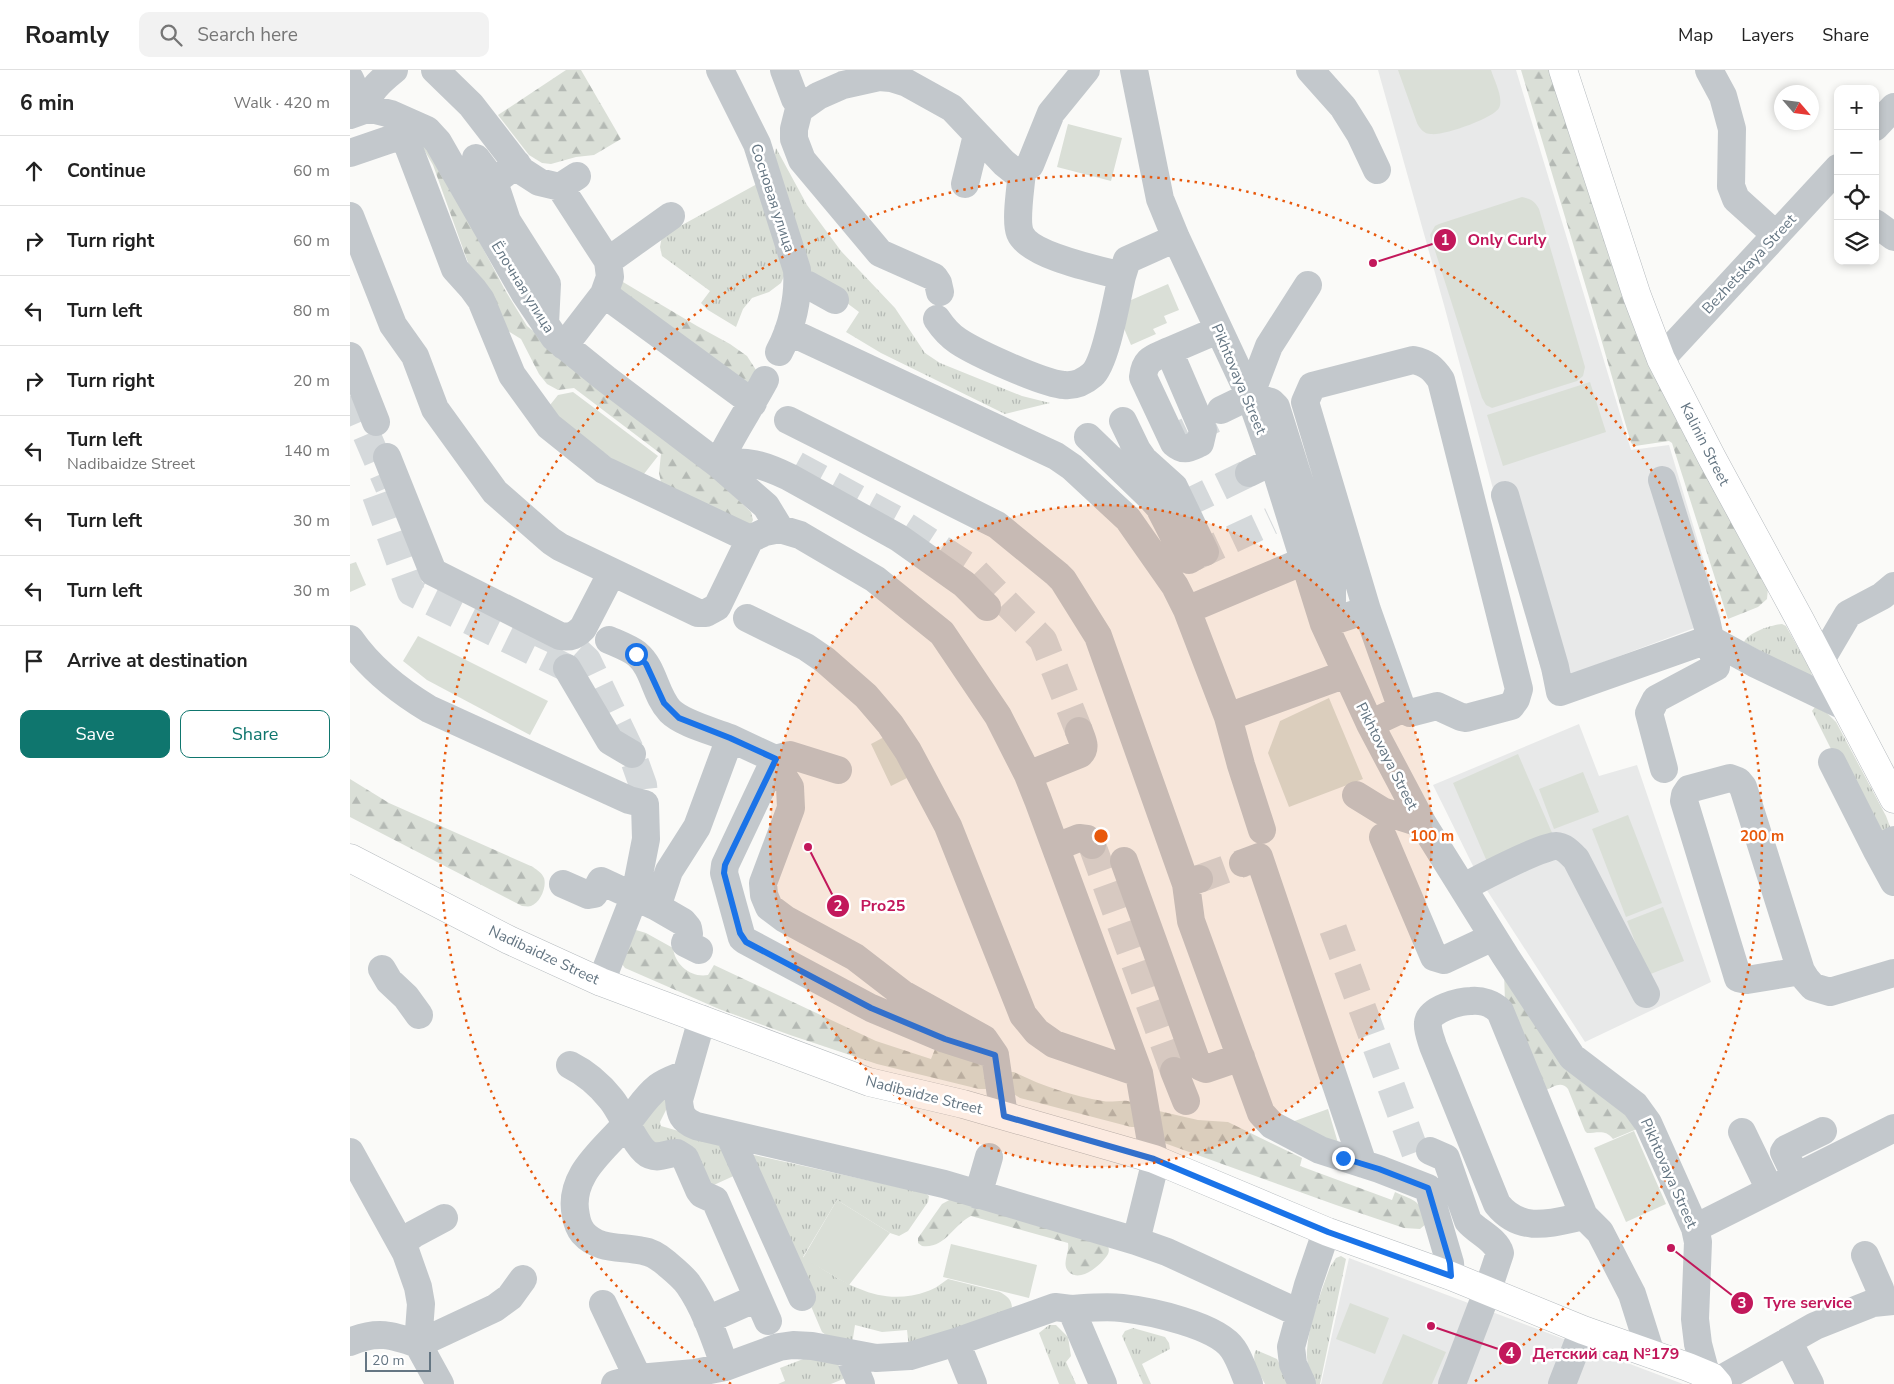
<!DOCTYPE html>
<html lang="en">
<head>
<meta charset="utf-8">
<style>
  body { margin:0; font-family:"Nunito Sans",sans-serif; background:#f2f2f2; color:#222 }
  .controls { position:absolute; right:15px; top:15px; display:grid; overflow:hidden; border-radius:10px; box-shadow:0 2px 8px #0003 }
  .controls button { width:45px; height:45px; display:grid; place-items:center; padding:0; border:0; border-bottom:1px solid #e0e0e0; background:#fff; color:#222; font:25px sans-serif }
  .compass { position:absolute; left:1424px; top:15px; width:45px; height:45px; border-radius:50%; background:#fff; box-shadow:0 2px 8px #0003; rotate:118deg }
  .scale { position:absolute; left:15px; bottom:12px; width:66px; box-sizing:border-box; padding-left:5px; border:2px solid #657683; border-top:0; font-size:14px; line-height:18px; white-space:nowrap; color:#657683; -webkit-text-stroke:4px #fff; paint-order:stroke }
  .stop { position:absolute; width:15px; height:15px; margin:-11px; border:4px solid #1a73e8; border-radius:50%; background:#fff }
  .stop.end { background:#1a73e8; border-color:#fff; box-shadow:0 1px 5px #0008 }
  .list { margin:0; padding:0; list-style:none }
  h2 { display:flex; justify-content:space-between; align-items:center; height:65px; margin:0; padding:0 20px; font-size:21px }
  h2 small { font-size:16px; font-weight:400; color:#767676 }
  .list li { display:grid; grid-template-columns:32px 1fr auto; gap:15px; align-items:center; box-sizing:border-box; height:70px; padding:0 20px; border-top:1px solid #e0e0e0 }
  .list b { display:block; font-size:19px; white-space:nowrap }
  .list p { margin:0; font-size:16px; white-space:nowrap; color:#767676 }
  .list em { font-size:16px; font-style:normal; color:#767676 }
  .actions { display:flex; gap:10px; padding:15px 20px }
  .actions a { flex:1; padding:11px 0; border:1px solid #0f766e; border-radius:10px; text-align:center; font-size:18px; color:#0f766e }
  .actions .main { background:#0f766e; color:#fff }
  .icon { flex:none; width:28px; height:28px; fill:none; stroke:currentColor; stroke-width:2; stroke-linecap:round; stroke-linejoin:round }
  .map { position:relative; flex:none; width:1544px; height:1314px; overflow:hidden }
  header { display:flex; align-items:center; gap:30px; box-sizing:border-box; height:70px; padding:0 25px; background:#fff; border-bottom:1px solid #e0e0e0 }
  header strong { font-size:24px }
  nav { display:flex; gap:28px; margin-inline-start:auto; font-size:18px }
  .search { width:350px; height:45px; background:#f2f2f2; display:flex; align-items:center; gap:12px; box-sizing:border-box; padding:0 18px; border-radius:10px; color:#767676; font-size:19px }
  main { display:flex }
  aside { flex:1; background:#fff }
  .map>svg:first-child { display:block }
</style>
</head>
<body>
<header>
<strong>Roamly</strong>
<div class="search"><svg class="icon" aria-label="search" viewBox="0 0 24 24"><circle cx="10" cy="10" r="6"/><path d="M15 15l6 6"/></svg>Search here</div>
<nav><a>Map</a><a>Layers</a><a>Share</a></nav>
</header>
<main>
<aside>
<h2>6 min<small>Walk · 420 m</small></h2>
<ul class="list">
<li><svg class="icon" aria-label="ahead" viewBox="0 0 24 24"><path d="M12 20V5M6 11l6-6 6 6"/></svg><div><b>Continue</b></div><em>60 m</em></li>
<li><svg class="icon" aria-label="right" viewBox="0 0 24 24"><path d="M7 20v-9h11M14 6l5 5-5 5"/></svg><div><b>Turn right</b></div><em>60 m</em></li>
<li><svg class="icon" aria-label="left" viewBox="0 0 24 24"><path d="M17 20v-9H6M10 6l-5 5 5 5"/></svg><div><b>Turn left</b></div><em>80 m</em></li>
<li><svg class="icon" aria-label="right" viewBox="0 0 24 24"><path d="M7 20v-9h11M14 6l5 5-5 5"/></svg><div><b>Turn right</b></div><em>20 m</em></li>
<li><svg class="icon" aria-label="left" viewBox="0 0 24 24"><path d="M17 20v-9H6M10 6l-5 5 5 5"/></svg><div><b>Turn left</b><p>Nadibaidze Street</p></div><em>140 m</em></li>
<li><svg class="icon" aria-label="left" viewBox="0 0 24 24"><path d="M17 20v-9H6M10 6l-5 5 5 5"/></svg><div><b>Turn left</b></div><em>30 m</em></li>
<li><svg class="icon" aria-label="left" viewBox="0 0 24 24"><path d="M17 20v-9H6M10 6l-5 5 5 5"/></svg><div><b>Turn left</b></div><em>30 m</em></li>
<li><svg class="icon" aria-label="arrive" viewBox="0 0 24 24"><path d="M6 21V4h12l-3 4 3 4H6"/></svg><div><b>Arrive at destination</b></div></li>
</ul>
<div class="actions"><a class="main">Save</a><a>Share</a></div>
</aside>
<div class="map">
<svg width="1544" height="1314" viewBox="0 0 1544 1314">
  <defs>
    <pattern id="grass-tufts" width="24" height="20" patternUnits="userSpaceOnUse" patternTransform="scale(1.25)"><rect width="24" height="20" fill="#dadfd7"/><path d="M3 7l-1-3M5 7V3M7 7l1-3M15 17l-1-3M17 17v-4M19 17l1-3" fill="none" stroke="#b4b9b4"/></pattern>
    <pattern id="forest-firs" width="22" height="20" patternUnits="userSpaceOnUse" patternTransform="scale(1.25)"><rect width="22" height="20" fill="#dadfd7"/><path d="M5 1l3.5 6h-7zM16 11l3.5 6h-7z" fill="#b4b9b4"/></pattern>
  </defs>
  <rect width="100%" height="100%" fill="#fafaf8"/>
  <path fill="#e8e9e9" d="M1028,0H1166L1281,380L1319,375L1371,548L1195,614L1094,235Z
    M1229,654L1249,706L1287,695L1361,912L1235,972L1129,808L1083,715Z
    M999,1188L1333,1314H971Z"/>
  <path fill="url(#grass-tufts)" d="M426,78L457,135L491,181L545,238L575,283L590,293L672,326L700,333L655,344L531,283L496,262L509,242L462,207L423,93Z
    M407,114L435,204L431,213L419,222L402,228L393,239L386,257L358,240L351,233L360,221L312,186L310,177L312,166Z
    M1432,554L1436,556L1461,601L1462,606L1460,608L1394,572C1399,562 1421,555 1432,554Z
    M1465,637L1477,643L1486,652L1536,746L1542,762L1540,766L1520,757L1462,641Z
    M313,1023L321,1030L310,1052L311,1056L367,1072L388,1104L355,1119L309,1079L288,1051Z
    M404,1085L575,1123L579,1126L578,1132L558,1161L549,1166L540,1163L487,1130L453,1187C494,1212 529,1239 578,1221C585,1219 592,1213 598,1209L650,1222C657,1226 661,1229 662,1237L659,1241L559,1278L557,1260L532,1262L505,1255L502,1274L481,1269L472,1262L400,1093L401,1088Z
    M991,1186L996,1189L970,1314H963C960,1303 956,1291 957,1280C959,1252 971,1223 980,1197L986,1188Z
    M699,1255H706L718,1267L721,1286L716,1292L726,1314H709L689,1263Z
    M783,1258L815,1267L819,1273L820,1279L792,1294L801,1314H793L772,1266L775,1261Z
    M906,1280L927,1289L940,1314H915C910,1304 900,1291 906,1280Z
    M461,1286H481L498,1307L481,1314H428L435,1311L430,1298Z"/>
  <path fill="url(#forest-firs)" d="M216,0H231L271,69L244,85L226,87L201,94L192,93L179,85L148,45Z
    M1171,0H1201L1418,518L1417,529L1408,537L1378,549L1322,373L1319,371L1285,376L1281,373L1239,227Z
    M70,73L81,80L155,220L177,256L359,402L401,442L403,450L400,456L312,417L309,403L311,384L224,318L208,320L197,314L189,304L171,269L155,259L121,201L83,95Z
    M273,212L347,256L380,274L397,286L406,300L405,309L402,316L268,222L270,215Z
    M0,709L39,733L183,797C187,800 192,803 194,808C197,817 190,833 181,836C178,837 175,836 172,836L0,747Z
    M286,860L296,863L323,878C325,895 341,908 358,905L364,895L526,971L581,989L587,974L632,990L637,1019H629L527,994L440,965L369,939L275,898L272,894L281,863Z
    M1154,902L1279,1043L1287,1059L1263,1069C1256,1059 1247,1063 1237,1063L1235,1061L1218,1019C1212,1011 1204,1016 1196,1020L1155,932Z
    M660,1002H664C692,1016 723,1026 753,1031C763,1033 775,1028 784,1033L785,1057H781L670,1028L662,1023Z
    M809,1041L848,1050L878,1052L952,1088L950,1096L1042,1130L1045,1122C1067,1132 1069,1129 1077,1153L1070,1159L1054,1158L986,1135L817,1074L811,1071Z
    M603,1128L757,1173C758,1176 760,1180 758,1184C752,1194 732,1212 720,1203C710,1195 720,1183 718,1173L621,1146C603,1155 595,1179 572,1176L568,1173V1168L592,1134Z"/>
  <path fill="#dadfd7" d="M1048,0H1141C1144,10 1154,28 1149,38C1144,48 1093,66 1081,64C1074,64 1070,59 1067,53Z
    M718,54L772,68L761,111L707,97Z
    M1172,127C1181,129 1185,131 1189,139L1235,297L1233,306L1227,311L1142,338L1136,335L1132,328L1080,165L1085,156L1089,154Z
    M818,214L829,240L814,246L817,253L803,259L806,264L781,275L765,237Z
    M1240,312L1256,362L1153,396L1137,345Z
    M223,322L308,386L290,409L196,340L208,325Z
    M6,492L16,515L0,522V494Z
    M68,566L198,631L180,665L77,610L53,591Z
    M979,628L1013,709L939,737L918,683L930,651Z
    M536,666L557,708L541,716L521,674Z
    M1168,684L1203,765L1138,794L1103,713Z
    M1233,702L1249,742L1204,759L1189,719Z
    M1278,745L1312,833L1276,847L1242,759Z
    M1313,837L1334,891L1298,905L1277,851Z
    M978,1039L988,1073L939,1053Z
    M1284,1061L1316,1134L1276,1152L1244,1078Z
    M487,1130L540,1163L499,1215L453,1188Z
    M601,1174L687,1195L679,1228L593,1207Z
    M1000,1233L1039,1248L1025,1284L986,1269Z
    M1053,1264L1096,1282L1082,1314H1032Z"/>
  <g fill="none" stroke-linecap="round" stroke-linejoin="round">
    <path stroke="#d5d9db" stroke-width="28" stroke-dasharray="28 14" stroke-linecap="butt" d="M0,326L39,417
      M774,391L864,349
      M446,395L545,449L625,501L693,570L729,661
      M26,425L61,522L217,598
      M833,435L899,403
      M844,487L921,451
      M190,563L226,580L237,590L282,684L293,715L295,734
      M742,775L824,1001
      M849,809L893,793
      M983,859L1070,1095"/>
    <defs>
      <path id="major" d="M1213,0L1287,226L1311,289L1362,388L1450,550L1544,729
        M0,788L159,870L251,912L519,1012L613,1034L804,1089L978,1162L1101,1206L1233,1260L1338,1297L1362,1307L1368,1314"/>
    </defs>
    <use href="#major" stroke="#b5babe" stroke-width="29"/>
    <path stroke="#c3c8cc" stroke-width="28" d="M85,0L121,35L172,101L189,112L210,117
      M370,0L407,74L447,200C449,227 442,258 429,282
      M434,0L445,29L451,38
      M784,0L810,129L826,168L900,326L923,391L974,554L1020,654L1073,754L1156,887L1222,987L1285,1035L1298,1053L1345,1158L1348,1172L1345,1249L1348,1274L1356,1304
      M960,0L993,37L1010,64L1027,100
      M1359,0L1373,26L1382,59L1381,116L1386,129L1426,165
      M0,9L14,40
      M14,40C19,21 28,13 44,0
      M0,45L14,40H25L41,44L77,60L88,72L175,224L204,267L256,309L368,394L416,436L430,459
      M1525,57L1544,37
      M0,83L44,68L51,69L57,73L105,199L123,219L131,230L162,305L199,356L254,400L400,469
      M126,88L144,112L128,121
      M167,94L144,112L157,151L197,214L195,254
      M672,101C671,116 665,150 670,163C679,186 750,200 772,206L777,190L826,168
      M615,114L627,65
      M0,146L43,255L65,286L85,339L145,422L201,471L210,477L348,543H356L367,537L400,469L415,462L430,459L450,465L525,509L592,563L648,646L678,705L688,730L789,1003L804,1089L803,1102L786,1171
      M1525,153L1544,167
      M258,191L321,146
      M448,213L458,215L485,230
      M590,222L588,213L584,207L530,183L452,90L444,69V59L448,43L451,38L468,26L493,15L529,7L541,8L557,13L602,38L654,93L664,101H672L680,95L701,43L736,0
      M254,224L403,333
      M587,249C593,258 599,265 608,271C626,283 694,314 714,315C724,316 734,312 742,305C756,293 767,227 772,206
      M438,261L706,386L722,397L778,449L825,516L837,540L878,647L996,604
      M214,276L254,224L260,207L258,191L210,117L227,106
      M819,281C804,288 795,288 793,307L824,373C834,382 839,378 850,373L853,360L819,281L868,260
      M0,286L26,352
      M1311,289L1488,98
      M900,326L919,276L958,215
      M871,340L900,326L921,332L926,337L982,515V531L974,554L1017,540
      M438,350L637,450L647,455L707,504L713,510L748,566L836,814
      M773,351L787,380L794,390L824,417L855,482
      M738,367L801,428L809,437L835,488L839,490L844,487
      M37,387L83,502L210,566C221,568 226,565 233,558L262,502
      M368,394C398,390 412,394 439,407L549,468L614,514L637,537
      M368,394C382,364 400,338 415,310
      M899,403L923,391
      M1312,410L1357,554L1366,597L1306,629L1299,643L1314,699
      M1155,425L1205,597L1210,622L1360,569L1404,593L1496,637
      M837,540L954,491
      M397,548L456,577L475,590L516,626L540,654L558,681L598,756L673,945L687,962L704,974L789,1003
      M0,569C20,598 49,621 79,639L279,730L295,734L296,769L285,825L251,912
      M259,570C268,574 279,578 287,584C304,598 305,625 320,641C333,654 363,661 380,668
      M1471,590L1498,544L1532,526L1544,516
      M217,598L260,671L282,684
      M878,647L891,695L912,760
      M1020,654L1052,639L1017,540L955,332L962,316L1063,290C1077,293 1083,298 1091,310L1169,619L1166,629L1161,636L1116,648L1111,647L1087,636L1060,643L1052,639
      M1482,692L1526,779L1544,770
      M488,700L440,685L425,689L433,706L440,717L441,738L413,813L414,825L419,837L435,849L505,887L553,924L634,969L645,985L654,1046
      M678,705L730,684C737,677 732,670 729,661
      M1006,725L1032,741L1073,754
      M1033,767L1084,887L1094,890L1143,867
      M706,777L729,768L737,769L742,775
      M1526,779L1544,812
      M774,791L847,993L851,997L856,999L891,987
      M893,793L909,787L1013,1094
      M849,809L836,814L841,851L911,1043L922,1055L970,1080L1029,1099L1078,1118L1100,1193L1101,1206
      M213,814L238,825L244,824L251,811L307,837L319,801L347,757L380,668L425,689L375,795L374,803L392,868L396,871L521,938L595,969L645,985
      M1113,818C1126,810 1194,775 1206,776C1214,776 1221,784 1226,789L1296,924
      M307,837L333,852L338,858L339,864L335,873L349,880
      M32,899L39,911L56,927L69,945
      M1451,901L1397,910L1388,908L1334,731L1335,725L1339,719L1380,708L1388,711L1393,717L1451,901L1456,909L1463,917L1480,922L1544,903
      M352,949L329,1030C330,1044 332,1050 346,1056L594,1114L786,1171L817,1182L949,1243
      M220,995C236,1003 249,1014 261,1029C272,1042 287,1080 300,1085C310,1089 317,1083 327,1083L335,1088L349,1120L352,1124L365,1130L418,1251
      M824,1001L836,1031
      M335,1004C326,1008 315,1011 308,1017C294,1028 287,1042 276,1054C253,1081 217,1106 226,1146C227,1152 229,1158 233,1163C249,1181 272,1176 293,1181C301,1182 310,1188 316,1193C324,1200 332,1206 338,1214C355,1238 365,1269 375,1297
      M1392,1062L1420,1120
      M379,1064L452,1227
      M1080,1081L1096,1088L1118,1151C1127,1162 1146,1169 1150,1183L1137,1222L1102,1314
      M0,1082L56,1183L68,1217L71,1234L68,1274L90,1314
      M1446,1107L1434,1082L1436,1079L1473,1061
      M628,1125L639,1087
      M1234,1146C1201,1153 1171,1164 1147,1134L1083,976C1081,969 1077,960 1078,953C1079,939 1110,931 1121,931C1132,930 1143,934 1150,941L1234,1146L1250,1162L1282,1224L1301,1284
      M1345,1158L1544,1058
      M51,1174L64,1164L94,1148
      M1515,1185L1530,1219L1534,1231
      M253,1234L288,1308
      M357,1250L407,1228
      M1438,1271L1460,1314
      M0,1272C27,1260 42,1265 68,1274L145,1238L160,1227L173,1209
      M606,1272L623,1314
      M498,1283L511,1314
      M1366,1312L1465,1256L1523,1233L1544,1231
      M265,1314L288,1308L345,1303L375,1297L429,1277L443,1275L462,1276L526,1288L560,1286L606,1272L705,1237L721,1239
      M753,1314L721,1239C738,1238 756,1236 772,1238C799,1241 867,1255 883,1279C890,1289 894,1303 899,1314
      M952,1314L943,1294L941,1277L958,1215L972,1174L978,1162
      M1212,1314L1233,1260"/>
    <use href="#major" stroke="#fff" stroke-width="28"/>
  </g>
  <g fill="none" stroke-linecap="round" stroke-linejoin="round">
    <path stroke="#1a73e8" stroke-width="6" d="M286,584L296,594L314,633L329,648L380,668L426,689L375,795L374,803L390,863L396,872L521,938L595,969L645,985L654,1046L804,1089L978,1162L1101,1206L1100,1193L1078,1118L1029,1099L993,1088"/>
  </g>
  <circle cx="751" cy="766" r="331" fill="#e8590c" fill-opacity=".12"/>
  <g fill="none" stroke="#e8590c" stroke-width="2.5" stroke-dasharray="2.5 5">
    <circle cx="751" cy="766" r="331"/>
    <path d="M381 1314A661 661 0 1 1 1121 1314"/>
  </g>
  <g text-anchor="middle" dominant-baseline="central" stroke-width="5" stroke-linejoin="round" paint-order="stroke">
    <g font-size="15" fill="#657683" stroke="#fff">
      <text transform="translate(423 128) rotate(72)">Сосновая улица</text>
      <text transform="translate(1399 194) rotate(-47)">Bezhetskaya Street</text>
      <text transform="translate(173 217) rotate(58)">Ёлочная улица</text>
      <text transform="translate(889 309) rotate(67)">Pikhtovaya Street</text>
      <text transform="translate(1355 374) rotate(63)">Kalinin Street</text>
      <text transform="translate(1037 686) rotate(63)">Pikhtovaya Street</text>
      <text transform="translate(194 885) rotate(25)">Nadibaidze Street</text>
      <text transform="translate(574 1025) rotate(14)">Nadibaidze Street</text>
      <text transform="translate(1319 1103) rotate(66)">Pikhtovaya Street</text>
    </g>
  </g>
  <circle cx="751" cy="766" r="8" fill="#e8590c" stroke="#fff" stroke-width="2.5"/>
  <g font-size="15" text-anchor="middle" font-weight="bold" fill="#e8590c" stroke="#fff" stroke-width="5" stroke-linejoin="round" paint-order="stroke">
    <text x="1082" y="771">100 m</text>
    <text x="1412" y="771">200 m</text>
  </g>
  <path fill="none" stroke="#c2185b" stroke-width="2" d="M1023 193L1095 170M458 777L488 836M1321 1178L1392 1233M1081 1256L1160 1283"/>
  <g fill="#c2185b" stroke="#fff" stroke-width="2">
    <circle cx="1023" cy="193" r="5"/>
    <circle cx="458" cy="777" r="5"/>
    <circle cx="1321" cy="1178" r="5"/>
    <circle cx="1081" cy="1256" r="5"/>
    <circle cx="1095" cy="170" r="12"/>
    <circle cx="488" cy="836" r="12"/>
    <circle cx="1392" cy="1233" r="12"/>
    <circle cx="1160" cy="1283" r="12"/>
  </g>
  <g font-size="15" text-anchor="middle" font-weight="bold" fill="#fff">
    <text x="1095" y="175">1</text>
    <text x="488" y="841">2</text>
    <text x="1392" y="1238">3</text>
    <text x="1160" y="1288">4</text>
  </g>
  <g font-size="16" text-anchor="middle" font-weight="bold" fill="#c2185b" stroke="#fff" stroke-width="5" stroke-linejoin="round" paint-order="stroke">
    <text x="1157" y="175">Only Curly</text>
    <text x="533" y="841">Pro25</text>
    <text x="1458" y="1238">Tyre service</text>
    <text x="1256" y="1289">Детский сад №179</text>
  </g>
</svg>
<div class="controls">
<button>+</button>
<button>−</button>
<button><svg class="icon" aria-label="locate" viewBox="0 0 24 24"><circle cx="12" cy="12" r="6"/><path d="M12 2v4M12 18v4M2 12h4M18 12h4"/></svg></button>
<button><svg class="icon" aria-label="layers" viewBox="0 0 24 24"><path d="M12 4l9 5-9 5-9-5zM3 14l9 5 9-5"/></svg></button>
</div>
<svg class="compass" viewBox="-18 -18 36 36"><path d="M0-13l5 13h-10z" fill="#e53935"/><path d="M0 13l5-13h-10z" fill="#767676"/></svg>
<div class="scale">20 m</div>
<div class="stop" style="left:286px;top:584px"></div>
<div class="stop end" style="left:993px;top:1088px"></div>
</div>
</main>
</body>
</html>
